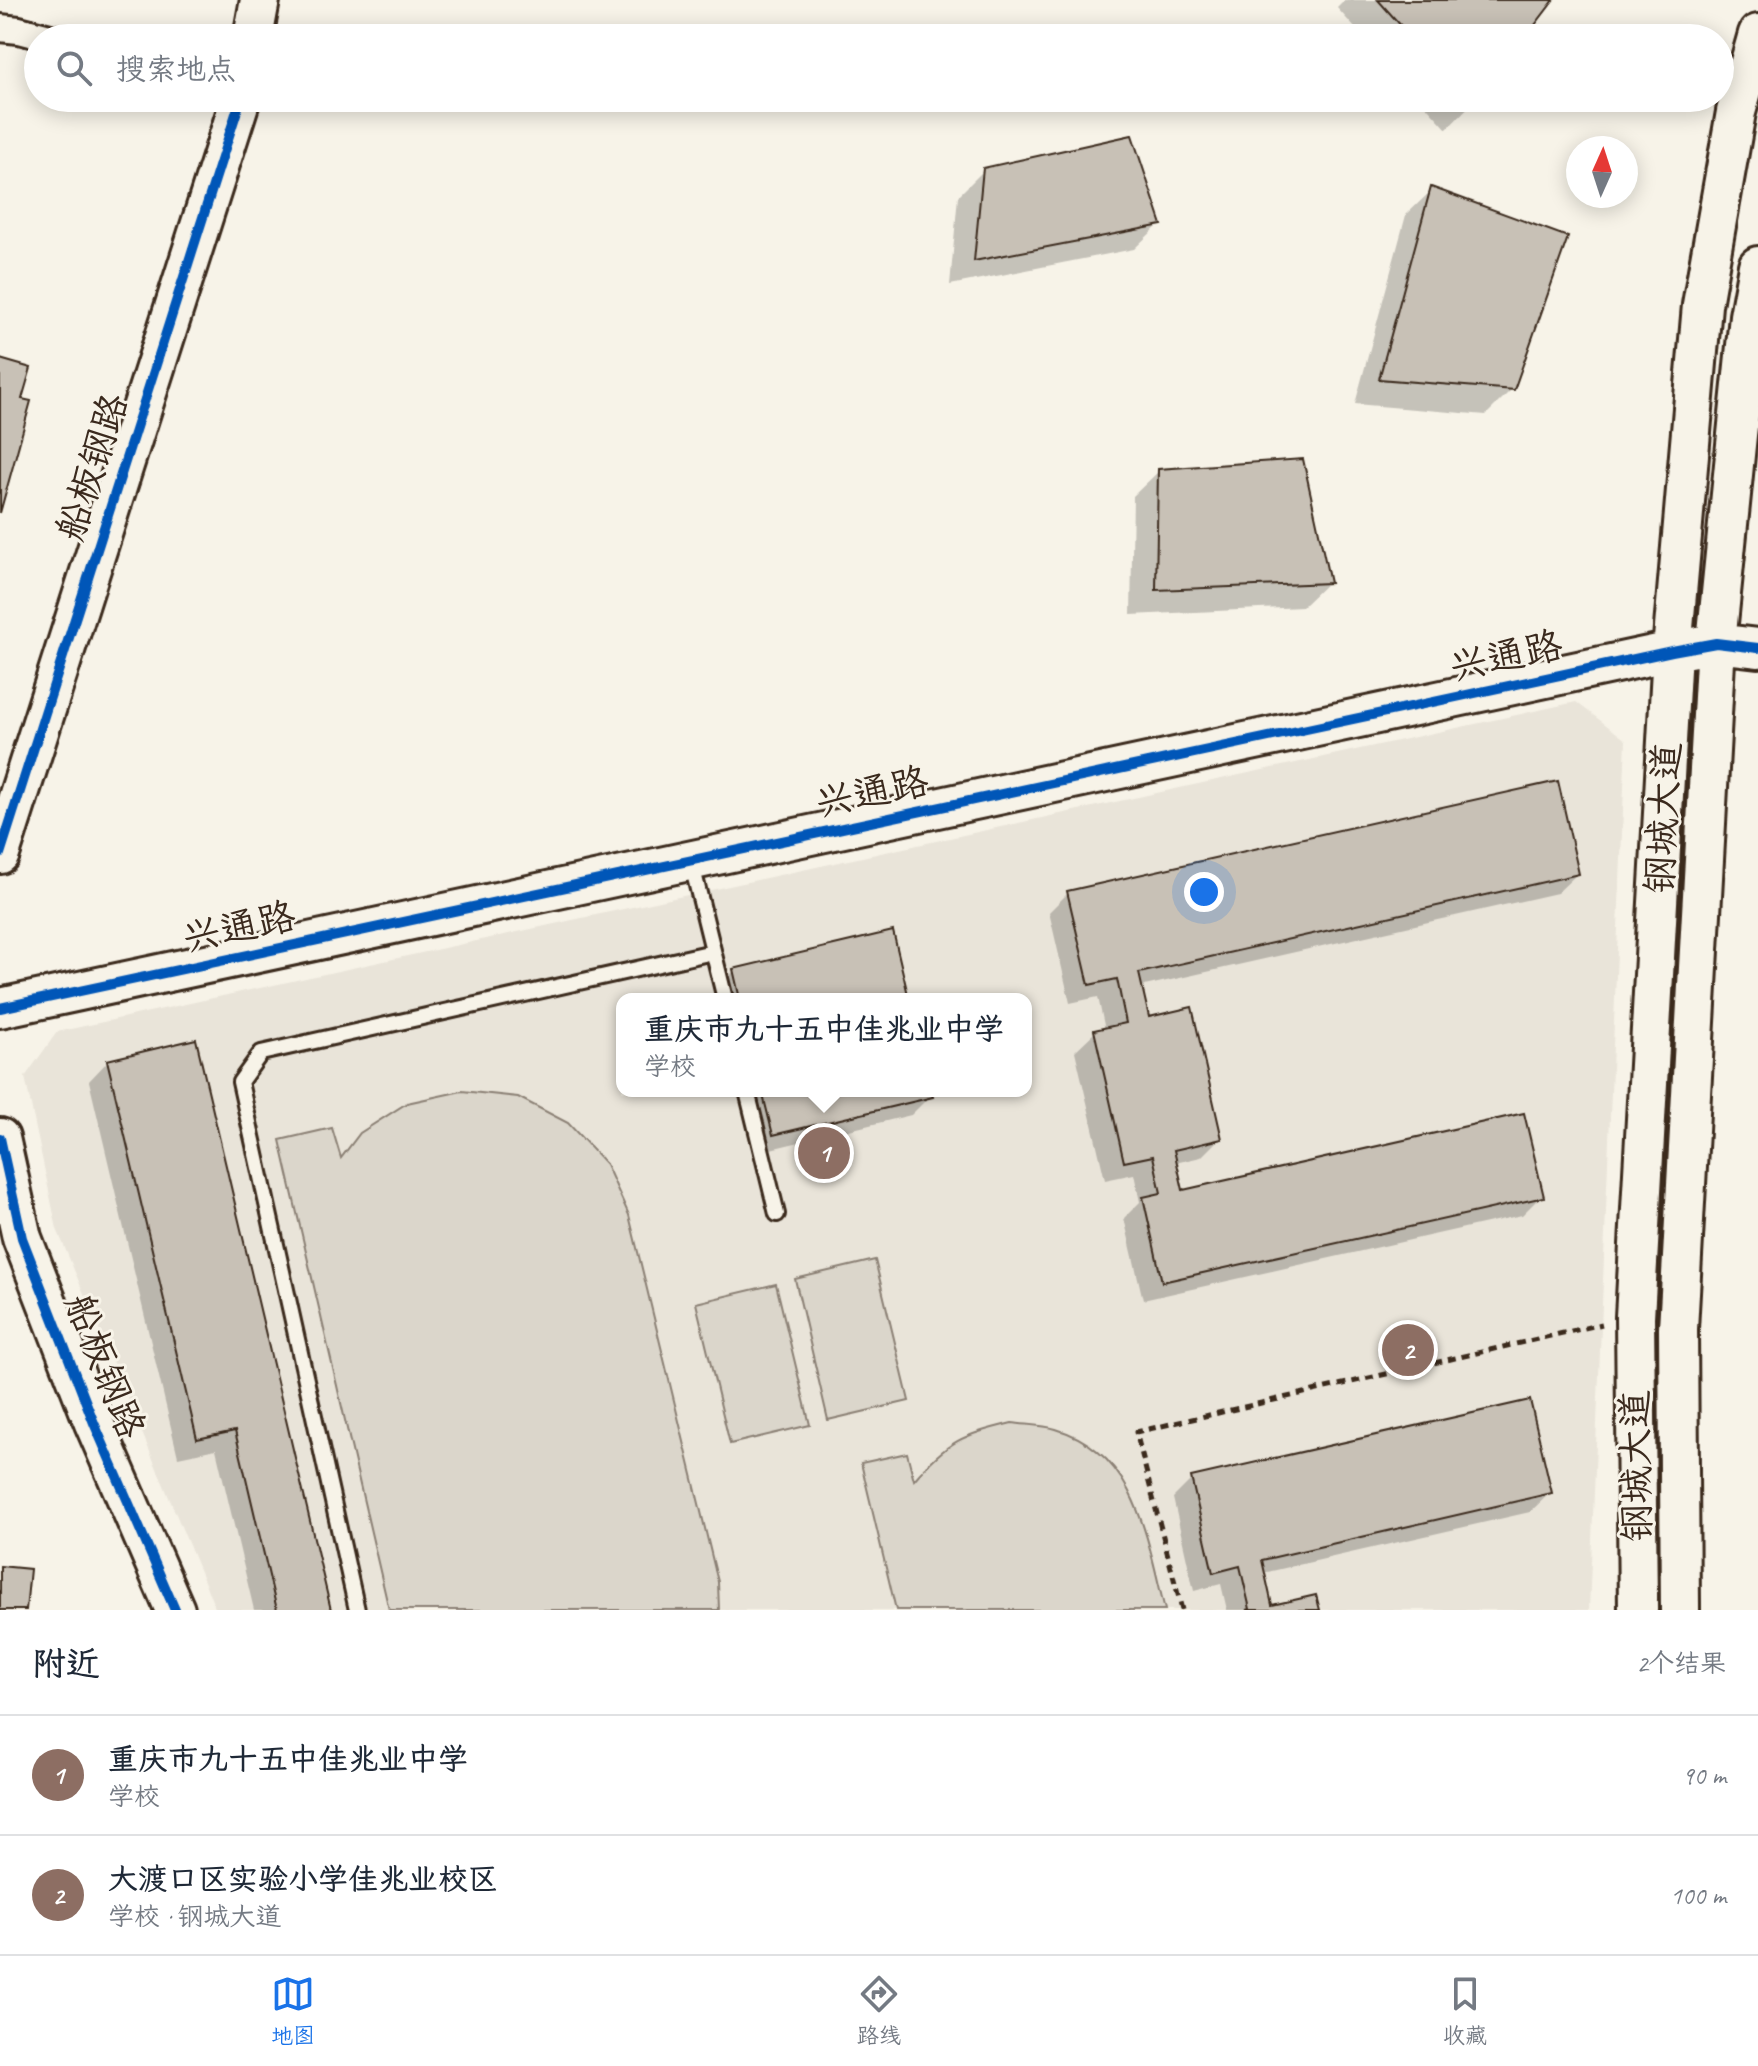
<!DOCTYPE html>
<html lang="zh">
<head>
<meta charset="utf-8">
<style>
  body { margin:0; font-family:Caveat,"LXGW WenKai TC",sans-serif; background:#f6f6f7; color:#1f2937 }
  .compass { position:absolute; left:1566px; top:136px; width:72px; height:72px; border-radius:50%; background:#fff; box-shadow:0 4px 20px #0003; rotate:3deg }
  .you { position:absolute; left:1204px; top:892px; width:28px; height:28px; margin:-20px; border:6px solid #fff; border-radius:50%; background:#1a73e8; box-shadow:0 0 0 12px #1a73e833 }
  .badge { display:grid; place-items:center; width:52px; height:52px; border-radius:50%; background:#1a73e8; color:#fff; font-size:26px; font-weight:700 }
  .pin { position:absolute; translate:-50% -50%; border:4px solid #fff; box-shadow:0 2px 8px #0006 }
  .popup { position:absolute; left:616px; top:993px; width:416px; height:104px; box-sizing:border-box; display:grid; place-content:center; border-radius:16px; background:#fff; filter:drop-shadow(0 2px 6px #0005); font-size:26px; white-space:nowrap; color:#747a83 }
  .popup b { font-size:30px; color:#1f2937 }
  .popup::after { content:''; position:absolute; left:50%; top:100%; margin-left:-16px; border:16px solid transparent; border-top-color:#fff }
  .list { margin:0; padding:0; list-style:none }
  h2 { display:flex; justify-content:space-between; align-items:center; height:104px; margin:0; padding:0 32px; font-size:34px }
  h2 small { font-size:26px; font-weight:400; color:#747a83 }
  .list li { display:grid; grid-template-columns:52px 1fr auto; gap:24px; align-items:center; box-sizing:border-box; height:120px; padding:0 32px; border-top:2px solid #e0e1e3 }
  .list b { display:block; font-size:30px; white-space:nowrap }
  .list p { margin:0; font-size:26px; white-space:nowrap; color:#747a83 }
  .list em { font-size:26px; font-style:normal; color:#747a83 }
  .icon { flex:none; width:44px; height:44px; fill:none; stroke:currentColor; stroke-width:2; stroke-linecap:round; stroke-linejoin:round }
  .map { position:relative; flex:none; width:1758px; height:1610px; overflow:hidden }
  .search { position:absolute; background:#fff; box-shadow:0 4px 20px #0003; left:24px; right:24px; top:24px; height:88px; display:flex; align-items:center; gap:20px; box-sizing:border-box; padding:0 28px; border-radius:44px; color:#747a83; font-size:30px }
  .sheet { height:344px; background:#fff }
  nav { display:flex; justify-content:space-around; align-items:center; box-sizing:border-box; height:112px; border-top:2px solid #e0e1e3; background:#fff; font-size:22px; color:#747a83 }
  nav a { display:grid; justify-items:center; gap:4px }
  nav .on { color:#1a73e8 }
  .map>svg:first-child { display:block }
</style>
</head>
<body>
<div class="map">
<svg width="1758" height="1610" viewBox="0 0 1758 1610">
  <rect width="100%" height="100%" fill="#f7f3e8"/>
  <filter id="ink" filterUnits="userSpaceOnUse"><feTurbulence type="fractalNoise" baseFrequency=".0125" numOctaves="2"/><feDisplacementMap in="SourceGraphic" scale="16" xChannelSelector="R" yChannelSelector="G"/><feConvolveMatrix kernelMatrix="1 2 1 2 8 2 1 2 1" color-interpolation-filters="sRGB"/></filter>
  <g filter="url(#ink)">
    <path fill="#e9e4d9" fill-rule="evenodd" d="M1576,702L1626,740L1589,1610H216L57,1229L25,1077L57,1032ZM622,999H1026V1091H622Z"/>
    <path fill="#dbd6cb" stroke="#8b8074" stroke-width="2" d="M462,1091L518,1097L568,1123L606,1164L629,1215L718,1582L719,1610H389L280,1140L332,1128L341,1158L360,1133L407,1103Z
      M875,1260L909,1401L828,1420L795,1279Z
      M776,1284L810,1425L730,1444L696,1303Z
      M1012,1423C1026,1425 1042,1425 1056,1429C1137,1453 1147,1540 1165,1610H896L861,1463L907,1453L914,1480C947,1441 963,1435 1012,1423Z"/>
    <path fill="#0003" d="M1345,0H1551L1522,38H1364L1337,8Z
      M1419,98H1477L1447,129Z
      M984,170L1160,224L1134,249L950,285L958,196Z
      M1432,190L1512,389L1486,415L1355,404L1406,215Z
      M1159,471L1328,582L1302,607L1131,615L1133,496Z
      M1577,874L1557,893L1140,987L1147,1019L1220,1138L1201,1157L1175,1163L1182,1192L1541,1196L1522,1215L1143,1300L1124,1218L1140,1202L1134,1174L1105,1180L1075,1051L1095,1032L1105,1030L1098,997L1070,1003L1049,912L1068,893Z
      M734,971L907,999H717L715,990Z
      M108,1061L329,1610H254L216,1449L178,1457L89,1081Z
      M739,1091H929L930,1096L911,1115L754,1153Z
      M1192,1479L1550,1493L1530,1512L1263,1573L1271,1607L1318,1610H1227L1221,1584L1194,1591L1173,1498Z"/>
    <path fill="#c8c1b6" stroke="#3b2a1e" stroke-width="2" d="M1378,0H1554L1525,38H1412Z
      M1132,135L1162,225L974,261L983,168Z
      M1431,187L1568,237L1514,390L1379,379Z
      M0,359L31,368L22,399L31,401L0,513Z
      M1303,459L1330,583L1156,590L1158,469Z
      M1558,781L1579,874L1139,973L1149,1017L1192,1007L1222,1139L1174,1150L1183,1190L1524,1113L1544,1197L1162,1282L1143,1197L1161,1193L1153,1156L1124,1162L1094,1030L1126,1023L1117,979L1089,985L1067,891Z
      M893,931L909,999H740L733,969Z
      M196,1039L331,1610H277L235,1431L197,1439L107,1060Z
      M762,1091H931L933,1097L773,1135Z
      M1530,1400L1552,1493L1262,1560L1272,1605L1316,1595L1320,1610H1247L1250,1609L1240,1566L1213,1573L1191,1477Z
      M0,1566L30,1569L26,1610H0Z"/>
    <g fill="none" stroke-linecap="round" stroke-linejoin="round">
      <defs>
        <path id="lane" d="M691,861L725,999
          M747,1091L777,1214
          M357,1610L240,1082L261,1053L713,952"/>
        <path id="street" d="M0,28L19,30L50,38"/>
        <path id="secondary" d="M253,38L260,0
          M0,854L241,98
          M0,1008L1672,651L1716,643L1758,648
          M0,1138L22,1238L94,1423L175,1610
          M1638,1610L1635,1317L1672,651L1702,305L1736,112L1758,34
          M1680,1610L1678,1329L1716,643L1749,316L1758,266"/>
      </defs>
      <use href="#lane" stroke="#3b2a1e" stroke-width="20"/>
      <use href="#street" stroke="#3b2a1e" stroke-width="32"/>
      <use href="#secondary" stroke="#3b2a1e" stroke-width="44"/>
      <path stroke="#3b2a1e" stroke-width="5" stroke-dasharray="8 6" stroke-linecap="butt" d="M1182,1610L1136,1432L1602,1324"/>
      <use href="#lane" stroke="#f7f3e8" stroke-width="14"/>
      <use href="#street" stroke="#f7f3e8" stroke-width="26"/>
      <use href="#secondary" stroke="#f7f3e8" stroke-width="38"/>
      <defs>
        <path id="cycleway" d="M0,854L241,98
          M0,1008L1672,651L1716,643L1758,648
          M0,1138L22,1238L94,1423L175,1610"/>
      </defs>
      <use href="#cycleway" stroke="#f7f3e8" stroke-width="15"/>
      <use href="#cycleway" stroke="#0057b8" stroke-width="10"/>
    </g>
  </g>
  <g text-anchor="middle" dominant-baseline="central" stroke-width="6" stroke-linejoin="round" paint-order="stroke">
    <g font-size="38" fill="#3b2a1e" stroke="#f7f3e8">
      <text transform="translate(92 467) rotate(-72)">船板钢路</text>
      <text transform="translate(1506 656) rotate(-12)">兴通路</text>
      <text transform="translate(872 792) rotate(-12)">兴通路</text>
      <text transform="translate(1663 818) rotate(-87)">钢城大道</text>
      <text transform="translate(239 927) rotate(-12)">兴通路</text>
      <text transform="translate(105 1366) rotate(68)">船板钢路</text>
      <text transform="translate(1636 1466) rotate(-91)">钢城大道</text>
    </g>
  </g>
</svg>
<svg class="compass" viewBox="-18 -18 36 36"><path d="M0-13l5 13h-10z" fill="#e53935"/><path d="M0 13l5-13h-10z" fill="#747a83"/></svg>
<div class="you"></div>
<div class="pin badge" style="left:824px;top:1153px;background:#8d6e63">1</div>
<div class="popup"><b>重庆市九十五中佳兆业中学</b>学校</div>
<div class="pin badge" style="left:1408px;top:1350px;background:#8d6e63">2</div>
<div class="search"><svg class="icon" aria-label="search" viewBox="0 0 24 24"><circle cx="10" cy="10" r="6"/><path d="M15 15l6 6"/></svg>搜索地点</div>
</div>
<section class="sheet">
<h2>附近<small>2个结果</small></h2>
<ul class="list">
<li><span class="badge" style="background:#8d6e63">1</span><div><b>重庆市九十五中佳兆业中学</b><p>学校</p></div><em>90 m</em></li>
<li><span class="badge" style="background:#8d6e63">2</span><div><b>大渡口区实验小学佳兆业校区</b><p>学校 · 钢城大道</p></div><em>100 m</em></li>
</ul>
</section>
<nav>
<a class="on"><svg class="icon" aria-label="map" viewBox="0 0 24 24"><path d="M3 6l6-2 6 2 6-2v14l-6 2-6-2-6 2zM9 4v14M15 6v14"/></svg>地图</a>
<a><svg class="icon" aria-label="directions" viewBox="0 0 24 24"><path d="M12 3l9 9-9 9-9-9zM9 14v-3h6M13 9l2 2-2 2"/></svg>路线</a>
<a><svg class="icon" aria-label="saved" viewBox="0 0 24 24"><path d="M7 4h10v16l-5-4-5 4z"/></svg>收藏</a>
</nav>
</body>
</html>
